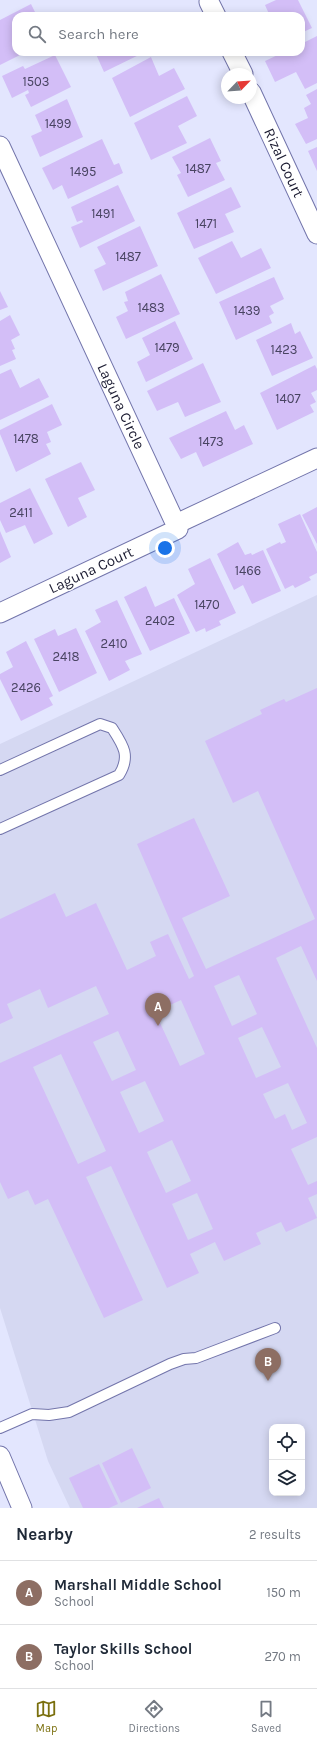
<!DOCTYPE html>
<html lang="en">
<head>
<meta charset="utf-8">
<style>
  body { margin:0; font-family:Karla,sans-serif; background:#f6f6f7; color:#1f2937 }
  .controls { position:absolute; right:12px; bottom:12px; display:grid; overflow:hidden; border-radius:8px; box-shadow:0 2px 10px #0003 }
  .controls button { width:36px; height:36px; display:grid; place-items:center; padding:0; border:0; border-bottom:1px solid #e0e1e3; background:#fff; color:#1f2937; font:20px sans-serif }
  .compass { position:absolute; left:221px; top:68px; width:36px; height:36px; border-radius:50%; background:#fff; box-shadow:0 2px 10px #0003; rotate:65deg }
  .you { position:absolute; left:165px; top:548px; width:14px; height:14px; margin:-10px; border:3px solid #fff; border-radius:50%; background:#1a73e8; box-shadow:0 0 0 6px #1a73e833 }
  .badge { display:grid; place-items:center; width:26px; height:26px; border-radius:50%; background:#7a6f0d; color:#fff; font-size:13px; font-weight:700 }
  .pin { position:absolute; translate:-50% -33px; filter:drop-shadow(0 1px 2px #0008) }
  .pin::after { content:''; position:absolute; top:21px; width:14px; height:12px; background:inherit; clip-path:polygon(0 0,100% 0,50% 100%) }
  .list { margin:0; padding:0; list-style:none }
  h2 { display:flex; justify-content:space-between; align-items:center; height:52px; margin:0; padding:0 16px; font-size:17px }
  h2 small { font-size:13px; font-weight:400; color:#747a83 }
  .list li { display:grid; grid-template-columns:26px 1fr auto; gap:12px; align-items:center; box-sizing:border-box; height:64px; padding:0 16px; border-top:1px solid #e0e1e3 }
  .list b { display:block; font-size:15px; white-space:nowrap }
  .list p { margin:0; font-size:13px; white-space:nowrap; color:#747a83 }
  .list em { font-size:13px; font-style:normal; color:#747a83 }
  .icon { flex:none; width:22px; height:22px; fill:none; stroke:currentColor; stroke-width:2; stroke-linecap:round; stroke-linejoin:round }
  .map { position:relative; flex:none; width:317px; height:1508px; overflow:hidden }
  .search { position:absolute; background:#fff; box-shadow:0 2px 10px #0003; left:12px; right:12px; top:12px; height:44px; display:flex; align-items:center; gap:10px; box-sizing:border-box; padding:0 14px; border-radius:12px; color:#747a83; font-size:15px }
  .sheet { height:180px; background:#fff }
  nav { display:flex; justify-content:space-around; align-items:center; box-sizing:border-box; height:56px; border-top:1px solid #e0e1e3; background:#fff; font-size:11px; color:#747a83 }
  nav a { display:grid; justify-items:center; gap:2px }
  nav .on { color:#7a6f0d }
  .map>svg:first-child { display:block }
</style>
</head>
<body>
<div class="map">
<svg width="317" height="1508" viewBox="0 0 317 1508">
  <rect width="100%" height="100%" fill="#e3e6fe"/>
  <path fill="#d5d8f2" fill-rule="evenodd" d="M317,595V1508H70L48,1461L0,1308V744ZM272,1427H302V1493H272Z"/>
  <path fill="#d3bef7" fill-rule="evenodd" d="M276,0H298L312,28L301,33V16H264L269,14L265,5Z
    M31,4L37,16H16V52H26L0,65V20Z
    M317,36V83L305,89L296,72L275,82L265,61L284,52H301V44Z
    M95,52H145L104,72Z
    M55,55L71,87L31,107L25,95L29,93L28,90L12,98L2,76L23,66L25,69Z
    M151,57L159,76L174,68L185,89L130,117L112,78Z
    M317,89V139L306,144L295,124L308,118L304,108L311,104L306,95Z
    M187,96L197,116L178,126L187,143L151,160L134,123Z
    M67,99L83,137L40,157L31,136L42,131L35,115Z
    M210,138L221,161L216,163L225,180L188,197L177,175L181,173L172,157Z
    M102,139L114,165L119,163L123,173L68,199L62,185L53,190L42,168Z
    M317,147V171L308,151Z
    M118,185L135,221L80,248L71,227L83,222L82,220L77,222L71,207Z
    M231,187L241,207L225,214L234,232L194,249L177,213Z
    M140,226L158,266L103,291L94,270L106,264L97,247Z
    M232,241L241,258L261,248L271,268L216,294L198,258Z
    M161,274L180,314L126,339L116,317L128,311L124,302L128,301L125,292Z
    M274,277L284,299L270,306L274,313L269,316L272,323L236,340L219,302Z
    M0,291L8,307L0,310Z
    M10,315L20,335L11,340L15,349L12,350L16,359L0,366V321Z
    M175,321L193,359L146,382L137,362L150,355L142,338Z
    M291,323L295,334L300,331L313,358L272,376L256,340Z
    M203,363L221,402L185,417L178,402L157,411L147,391Z
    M315,365L317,369V390L311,393L316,402L310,405L314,412L277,430L260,393Z
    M11,369L20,388L39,378L49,397L0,420V374Z
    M52,404L62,425L47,432L51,442L46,444L51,454L16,472L0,434V430Z
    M226,411L235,430L244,425L253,444L203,467L196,452L181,459L169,438Z
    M81,462L95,490L78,498L87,517L68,527L45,479Z
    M30,488L53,534L34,544L25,525L6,533L0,520V503Z
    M317,507V544L302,515Z
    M300,514L317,552V573L309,577L311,580L295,588L293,585L285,589L266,549L280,542L281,544L286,542L278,524Z
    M0,531L11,557L0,563Z
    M238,542L245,555L251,553L252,555L263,550L281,591L252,604L243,585L234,590L217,554Z
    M210,558L236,613L219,621L221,625L206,632L205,628L196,632L177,595L195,584L188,569Z
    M146,586L155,607L174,598L190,633L150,651L124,597Z
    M117,600L142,654L125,661L130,670L109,681L85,631L101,622L95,610Z
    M76,628L97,673L59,692L34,639L55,629L58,636Z
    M26,641L53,696L49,698L53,705L21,721L0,679V674L13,667L6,652Z
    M317,688V981L301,946L276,958L317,1048V1137L291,1149L308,1185L317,1181V1194L308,1198L317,1218L286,1232L281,1222L256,1233L261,1244L224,1261L215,1242L190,1254L199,1273L167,1288L111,1166L86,1177L143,1300L104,1318L48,1199L35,1205L28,1190L8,1199L0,1182V1063L109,1014L96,986L48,1008L40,989L7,1004L13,1018L0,1024V919L55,893L66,917L96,903L127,970L156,956L150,942L168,934L189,979L194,976L137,844L194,818L230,896L182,918L206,969L315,919L258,791L233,803L205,741L262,714L260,710L284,699L286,702ZM239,975L257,1014L232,1026L214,986ZM181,1000L205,1054L180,1066L155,1012ZM262,1027L281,1067L256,1078L238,1038ZM118,1031L136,1070L112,1081L93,1042ZM61,1054L106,1151L78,1164L33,1067ZM145,1081L164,1121L139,1133L120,1092ZM288,1083L307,1123L292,1130L285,1114L275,1119L263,1094ZM172,1140L191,1181L166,1193L147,1152ZM197,1193L213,1229L188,1240L172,1204Z
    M132,1448L151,1488L121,1503L102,1463Z
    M99,1464L118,1504L109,1508H83L69,1478Z
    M159,1498L164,1508H137Z"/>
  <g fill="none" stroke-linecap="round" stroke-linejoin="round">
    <defs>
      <path id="service" d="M0,770L100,724L112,728C123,745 131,756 119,775L0,829
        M0,1428L32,1414L49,1415L69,1412L170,1364L184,1359L196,1358L275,1328"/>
      <g id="minor">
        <path d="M209,2L216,16"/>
        <path d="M232,52L243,74"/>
        <path id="s1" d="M251,92L317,234"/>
        <path id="s2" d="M0,146L178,529L0,613"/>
        <path d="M176,524L317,458"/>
        <path d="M0,1456L22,1508"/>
      </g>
    </defs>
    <use href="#service" stroke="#7375ab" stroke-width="12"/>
    <use href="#minor" stroke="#7375ab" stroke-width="21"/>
    <use href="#service" stroke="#fff" stroke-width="10"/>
    <use href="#minor" stroke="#fff" stroke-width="19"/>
  </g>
  <g text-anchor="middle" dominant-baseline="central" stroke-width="3" stroke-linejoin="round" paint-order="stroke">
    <g font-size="13" fill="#494462">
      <text x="36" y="81">1503</text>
      <text x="58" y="123">1499</text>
      <text x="198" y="168">1487</text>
      <text x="83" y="171">1495</text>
      <text x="103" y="213">1491</text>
      <text x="206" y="223">1471</text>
      <text x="128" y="256">1487</text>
      <text x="151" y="307">1483</text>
      <text x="247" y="310">1439</text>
      <text x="167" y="347">1479</text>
      <text x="284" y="349">1423</text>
      <text x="288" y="398">1407</text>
      <text x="26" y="438">1478</text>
      <text x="211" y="441">1473</text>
      <text x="21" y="512">2411</text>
      <text x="248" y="570">1466</text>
      <text x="207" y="604">1470</text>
      <text x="160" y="620">2402</text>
      <text x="114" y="643">2410</text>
      <text x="66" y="656">2418</text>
      <text x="26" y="687">2426</text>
    </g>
    <g font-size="15" fill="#1b1b31" stroke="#fff">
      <text stroke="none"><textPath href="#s1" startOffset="78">Rizal Court</textPath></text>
      <text stroke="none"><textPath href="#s2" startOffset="287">Laguna Circle</textPath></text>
      <text transform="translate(91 570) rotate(-25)">Laguna Court</text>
    </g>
  </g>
</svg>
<div class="controls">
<button><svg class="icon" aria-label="locate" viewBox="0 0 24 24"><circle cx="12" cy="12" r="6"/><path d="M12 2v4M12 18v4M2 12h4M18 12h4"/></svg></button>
<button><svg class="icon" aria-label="layers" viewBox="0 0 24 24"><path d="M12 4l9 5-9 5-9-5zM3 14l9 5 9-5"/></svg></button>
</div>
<svg class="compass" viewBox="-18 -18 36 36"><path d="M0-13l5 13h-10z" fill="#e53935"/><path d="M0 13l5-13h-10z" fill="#747a83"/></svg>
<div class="you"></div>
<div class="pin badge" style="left:158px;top:1026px;background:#8d6e63">A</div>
<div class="pin badge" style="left:268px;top:1381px;background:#8d6e63">B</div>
<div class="search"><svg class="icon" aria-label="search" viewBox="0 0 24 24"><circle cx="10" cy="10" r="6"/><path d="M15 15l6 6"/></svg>Search here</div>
</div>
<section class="sheet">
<h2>Nearby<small>2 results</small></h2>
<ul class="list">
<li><span class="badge" style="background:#8d6e63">A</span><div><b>Marshall Middle School</b><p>School</p></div><em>150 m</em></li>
<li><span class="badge" style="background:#8d6e63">B</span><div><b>Taylor Skills School</b><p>School</p></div><em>270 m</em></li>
</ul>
</section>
<nav>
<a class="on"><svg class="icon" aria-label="map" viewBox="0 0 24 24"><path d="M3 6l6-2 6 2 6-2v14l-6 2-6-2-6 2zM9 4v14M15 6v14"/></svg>Map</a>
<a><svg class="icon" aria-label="directions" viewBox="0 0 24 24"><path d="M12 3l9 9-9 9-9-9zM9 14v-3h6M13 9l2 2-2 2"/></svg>Directions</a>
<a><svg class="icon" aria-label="saved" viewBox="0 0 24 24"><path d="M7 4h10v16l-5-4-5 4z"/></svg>Saved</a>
</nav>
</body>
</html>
